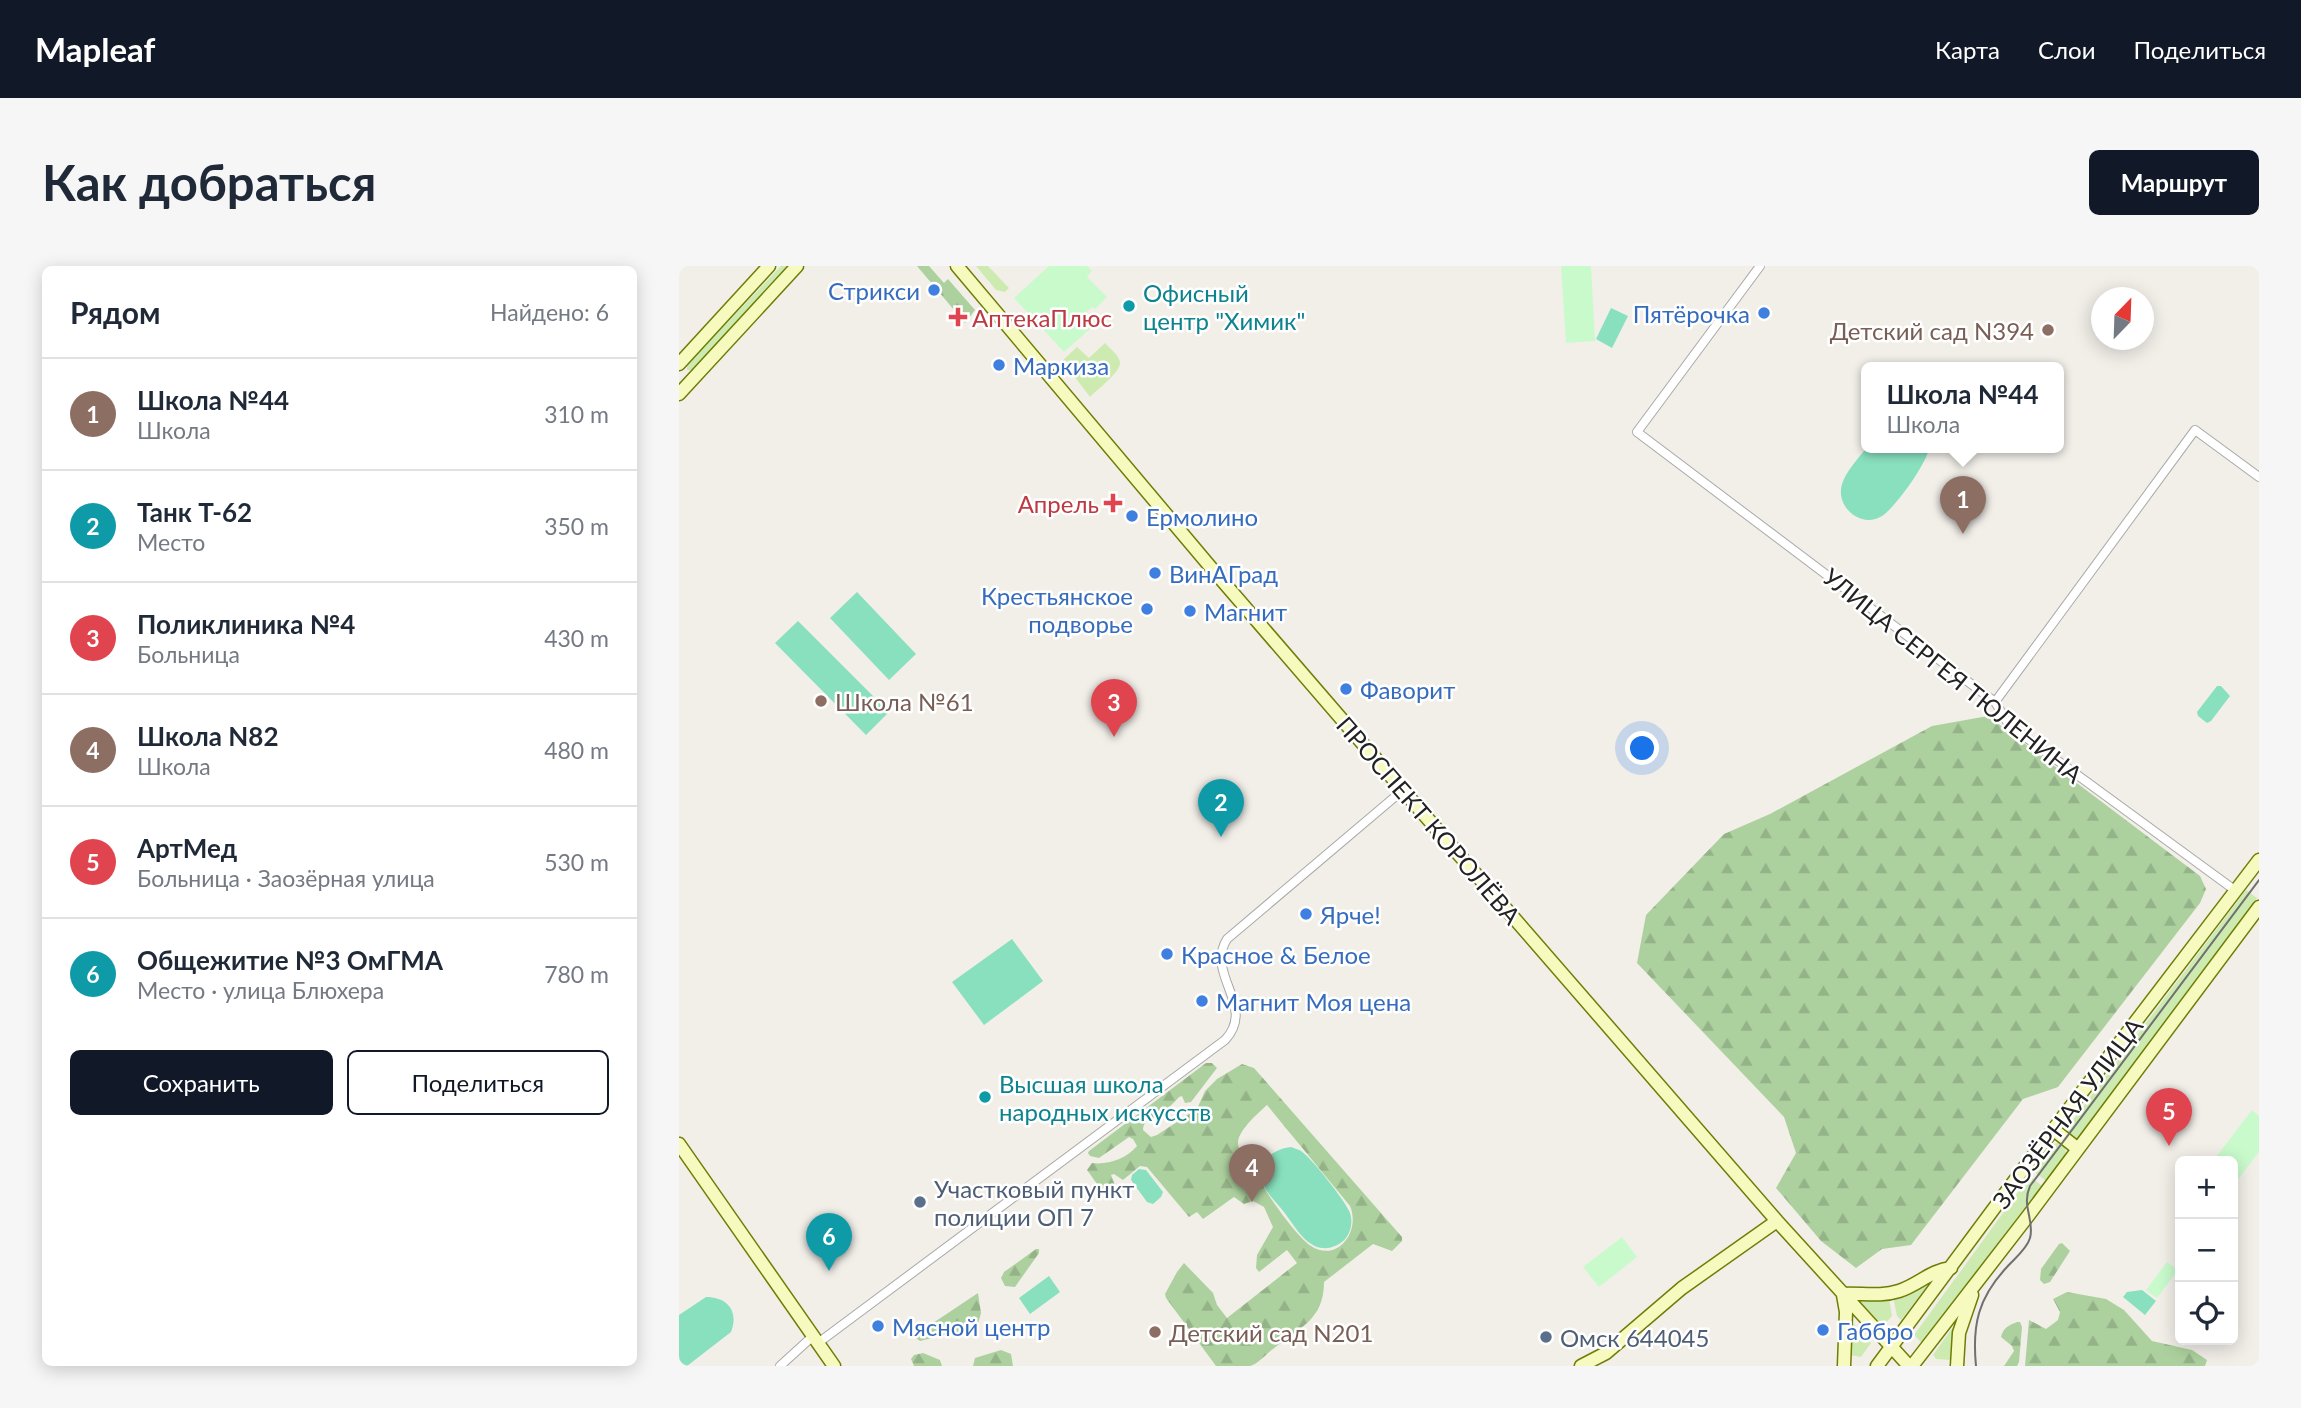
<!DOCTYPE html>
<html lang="ru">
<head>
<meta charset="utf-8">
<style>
  body { margin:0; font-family:Lato,sans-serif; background:#f6f6f7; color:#1f2937 }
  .controls { position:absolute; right:21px; bottom:21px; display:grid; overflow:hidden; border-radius:10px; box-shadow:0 4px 18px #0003 }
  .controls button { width:63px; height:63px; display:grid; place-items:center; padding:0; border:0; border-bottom:2px solid #e0e1e3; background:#fff; color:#1f2937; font:35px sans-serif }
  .compass { position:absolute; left:1412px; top:21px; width:63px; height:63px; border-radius:50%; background:#fff; box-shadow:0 4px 18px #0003; rotate:23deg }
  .you { position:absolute; left:964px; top:483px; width:24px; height:24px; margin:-18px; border:5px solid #fff; border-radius:50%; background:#1a73e8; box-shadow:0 0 0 10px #1a73e833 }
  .badge { display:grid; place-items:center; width:46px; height:46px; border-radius:50%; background:#111827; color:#fff; font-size:23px; font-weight:700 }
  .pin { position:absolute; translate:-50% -58px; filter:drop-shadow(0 2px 4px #0008) }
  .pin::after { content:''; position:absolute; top:37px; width:24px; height:21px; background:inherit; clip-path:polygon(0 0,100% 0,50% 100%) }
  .popup { position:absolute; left:1182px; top:96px; width:203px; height:91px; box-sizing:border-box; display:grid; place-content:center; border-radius:10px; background:#fff; filter:drop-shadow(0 2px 5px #0005); font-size:23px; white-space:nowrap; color:#747a83 }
  .popup b { font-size:26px; color:#1f2937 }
  .popup::after { content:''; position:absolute; left:50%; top:100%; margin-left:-14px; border:14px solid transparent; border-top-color:#fff }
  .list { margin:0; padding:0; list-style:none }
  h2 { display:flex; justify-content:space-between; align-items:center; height:91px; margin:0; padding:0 28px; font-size:30px }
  h2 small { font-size:23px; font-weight:400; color:#747a83 }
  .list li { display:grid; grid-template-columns:46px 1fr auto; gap:21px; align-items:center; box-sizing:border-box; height:112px; padding:0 28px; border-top:2px solid #e0e1e3 }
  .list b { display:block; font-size:26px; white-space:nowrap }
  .list p { margin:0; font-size:23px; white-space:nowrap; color:#747a83 }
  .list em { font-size:23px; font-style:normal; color:#747a83 }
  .actions { display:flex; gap:14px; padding:21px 28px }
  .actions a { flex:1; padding:16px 0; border:2px solid #111827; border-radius:10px; text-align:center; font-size:24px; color:#111827 }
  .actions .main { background:#111827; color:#fff }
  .icon { flex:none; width:38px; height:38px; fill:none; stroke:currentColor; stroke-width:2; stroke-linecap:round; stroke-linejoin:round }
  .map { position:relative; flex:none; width:1580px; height:1100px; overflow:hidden; border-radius:10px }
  header { display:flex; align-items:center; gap:42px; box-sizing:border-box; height:98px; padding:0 35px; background:#111827; color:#fff }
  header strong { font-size:33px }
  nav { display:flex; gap:38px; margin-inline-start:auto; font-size:24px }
  .intro { display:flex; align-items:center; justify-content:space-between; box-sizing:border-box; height:168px; padding:0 42px }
  h1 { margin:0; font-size:49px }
  .button { padding:18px 32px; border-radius:10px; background:#111827; color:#fff; font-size:24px; font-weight:700 }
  main { display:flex; gap:42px; padding:0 42px }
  aside { flex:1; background:#fff; border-radius:10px; box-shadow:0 4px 18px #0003 }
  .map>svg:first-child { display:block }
</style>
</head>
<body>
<header>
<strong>Mapleaf</strong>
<nav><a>Карта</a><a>Слои</a><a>Поделиться</a></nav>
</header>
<div class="intro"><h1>Как добраться</h1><a class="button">Маршрут</a></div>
<main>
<aside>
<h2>Рядом<small>Найдено: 6</small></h2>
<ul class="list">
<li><span class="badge" style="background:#8d6e63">1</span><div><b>Школа №44</b><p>Школа</p></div><em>310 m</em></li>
<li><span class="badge" style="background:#0f9aa8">2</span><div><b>Танк Т-62</b><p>Место</p></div><em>350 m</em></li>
<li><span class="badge" style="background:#e0444e">3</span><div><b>Поликлиника №4</b><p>Больница</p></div><em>430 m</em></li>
<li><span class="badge" style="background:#8d6e63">4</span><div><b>Школа N82</b><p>Школа</p></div><em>480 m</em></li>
<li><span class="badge" style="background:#e0444e">5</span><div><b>АртМед</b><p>Больница · Заозёрная улица</p></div><em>530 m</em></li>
<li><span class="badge" style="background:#0f9aa8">6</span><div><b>Общежитие №3 ОмГМА</b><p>Место · улица Блюхера</p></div><em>780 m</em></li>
</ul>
<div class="actions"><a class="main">Сохранить</a><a>Поделиться</a></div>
</aside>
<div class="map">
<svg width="1580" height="1100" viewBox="0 0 1580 1100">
  <defs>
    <pattern id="forest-firs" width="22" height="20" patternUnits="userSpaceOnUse" patternTransform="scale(1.75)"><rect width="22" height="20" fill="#add19e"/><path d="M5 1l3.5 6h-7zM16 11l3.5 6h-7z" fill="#95b388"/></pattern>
  </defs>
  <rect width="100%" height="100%" fill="#f2efe9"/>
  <path fill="#cdebb0" d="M102,0H111L13,104H8V101L12,95Z
    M297,0H309L330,22L326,26L317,24Z
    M426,77C430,82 440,89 441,96C443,105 418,124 411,131L395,110L398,108L390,98L386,101L383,95L398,81L410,92Z
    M1567,624L1578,632L1400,872H1392L1388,862Z
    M1379,877L1386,881L1387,888L1367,915L1354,905L1374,878Z
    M1351,910L1363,920L1243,1077L1235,1069Z
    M1252,1015L1222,1054L1218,1050L1214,1031L1232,1026Z
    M1210,1032L1213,1050L1204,1060L1179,1033Z
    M1173,1056L1192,1077L1182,1091L1171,1089Z
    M1276,1058L1272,1094L1257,1093L1254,1089Z"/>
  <path fill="url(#forest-firs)" fill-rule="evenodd" d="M238,0H250L265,17L269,13L296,44L286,57Z
    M1309,450L1521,610L1527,623L1521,637L1379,821L1344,833L1232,979L1203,983L1177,1002L1142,975L1097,922L1117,887L1105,851L958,697L967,649L1045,568L1091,548L1253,460Z
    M527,797H533L538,802L512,836L506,837L503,830L500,831C495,837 489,842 483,847C475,854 465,851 464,864L472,871L478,869L518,843L526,825L538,813L563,798L575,802L723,971V975L713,985L694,978L645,1016C645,1054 620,1062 594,1083C587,1088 579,1098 571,1100C562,1100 547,1100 537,1100L487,1032L486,1028L498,1006L505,997L534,1027L538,1039L548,1052L618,997L608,984L580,1006L577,1002L578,989L594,961L585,941L574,935L565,938L555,931L524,953L518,946L510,951L468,901L461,900L444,914L435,908L432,909L437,921V931L428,932L408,904L413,897C429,899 447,893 458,880L454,873L450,871L420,892L411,890L409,887L410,885ZM588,839L671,940C682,966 658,997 632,980C617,970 590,931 581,915L583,897C538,884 566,859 588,839Z
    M1383,977L1391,985L1371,1016L1365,1018L1361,1014L1362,1003L1380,978Z
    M357,983H360V987L336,1021L326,1020L322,1012L325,1006Z
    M1388,1026L1427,1033L1445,1044L1473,1075L1513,1084L1528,1094L1526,1100H1346L1350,1054L1367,1063L1379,1054L1381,1046L1374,1033Z
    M299,1027L302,1047L299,1058L282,1065L241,1075L237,1072L239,1067Z
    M1338,1056H1341L1343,1061L1340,1096L1338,1100H1325L1335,1085L1333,1080L1322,1071C1324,1062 1330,1059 1338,1056Z
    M322,1084L332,1088L334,1100H294L296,1092Z
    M244,1087L261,1094L263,1100H235L232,1093L235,1089Z"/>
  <path fill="#c8facc" d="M370,0H408L413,5L408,11L428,31L416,43L413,41L402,51L412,62L385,86L335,32Z
    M882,0H912L916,75L887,77Z
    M1573,844L1580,850V886L1557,916L1554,914V895H1534Z
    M943,971L958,991L920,1021L904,1001Z
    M1488,996L1499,1004L1478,1032L1467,1024Z"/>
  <path fill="#88e0be" d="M932,42L949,50L933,82L917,73Z
    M1188,181L1250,182C1248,197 1216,242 1203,250C1182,263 1156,241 1163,218C1167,205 1180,192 1188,181Z
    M178,326L237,388L210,414L151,352Z
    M119,355L210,446L187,469L96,377Z
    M1538,420H1542L1551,430L1532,455L1528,457L1519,450L1518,446Z
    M333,673L364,715L305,759L273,716Z
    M612,881C612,881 621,884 622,885C631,890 668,937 671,947C674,956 672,965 667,972C661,979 652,983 643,982C626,980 615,959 605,946C598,937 587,927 583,916C577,896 594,883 612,881Z
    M460,903L467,904L484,926L482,931L474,938L468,936L452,914L453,909Z
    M370,1010L381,1026L351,1048L340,1032Z
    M1463,1024L1477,1035L1466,1049L1444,1031L1448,1026Z
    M27,1031C49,1031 60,1046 52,1066L8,1100H0V1049Z"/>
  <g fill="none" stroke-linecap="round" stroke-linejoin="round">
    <defs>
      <path id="street" d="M1081,0L958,166L1316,436L1330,459L1557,625
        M1316,436L1516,164L1580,211
        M139,1077L546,774C578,740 526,709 548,673L724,524
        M101,1100L134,1070"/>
      <path id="secondary" d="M278,0L534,304L703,500L1098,955L1230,1100
        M0,98L90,0
        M0,128L118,0
        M1375,864L1399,883
        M0,878L155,1100
        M1164,1028C1183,1027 1201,1031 1220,1025C1239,1019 1252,1004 1272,1002
        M1164,1029L1167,1046L1165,1100
        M902,1100L927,1087L1003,1022L1098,955
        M1198,1100L1345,902L1580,594
        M1233,1100L1349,950L1580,641
        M1278,1100L1280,1067L1293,1029"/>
    </defs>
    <use href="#street" stroke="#a9a9a9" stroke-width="10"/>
    <use href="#secondary" stroke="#707d05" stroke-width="15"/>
    <use href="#street" stroke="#fff" stroke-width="8"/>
    <use href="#secondary" stroke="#f7fabf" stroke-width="12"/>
    <path stroke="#707070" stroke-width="2" d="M1297,1100C1293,1059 1299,1032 1328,1001C1335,993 1348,983 1351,972C1356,954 1342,940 1351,920L1580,614"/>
  </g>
  <g fill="#3f7fe0" stroke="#fff" stroke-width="2.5">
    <circle cx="255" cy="24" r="7"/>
    <circle cx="1085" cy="47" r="7"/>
    <circle cx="320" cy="99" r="7"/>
    <circle cx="453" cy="250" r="7"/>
    <circle cx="476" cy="307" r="7"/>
    <circle cx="468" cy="343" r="7"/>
    <circle cx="511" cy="345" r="7"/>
    <circle cx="667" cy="423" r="7"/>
    <circle cx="627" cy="648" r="7"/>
    <circle cx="488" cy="688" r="7"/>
    <circle cx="523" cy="735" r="7"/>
    <circle cx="199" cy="1060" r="7"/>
    <circle cx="1144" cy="1064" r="7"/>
  </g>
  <g fill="#0f9aa8" stroke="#fff" stroke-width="2.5">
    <circle cx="450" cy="40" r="7"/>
    <circle cx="306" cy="831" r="7"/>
  </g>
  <g fill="#e0444e" stroke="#fff" stroke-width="2.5">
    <path d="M275.5 40.5h7v7h7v7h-7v7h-7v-7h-7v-7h7z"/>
    <path d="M430.5 226.5h7v7h7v7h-7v7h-7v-7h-7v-7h7z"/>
  </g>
  <g fill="#8d6e63" stroke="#fff" stroke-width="2.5">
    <circle cx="1369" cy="64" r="7"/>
    <circle cx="142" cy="435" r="7"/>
    <circle cx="476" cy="1066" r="7"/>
  </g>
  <g fill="#5c6f8a" stroke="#fff" stroke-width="2.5">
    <circle cx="241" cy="936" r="7"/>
    <circle cx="867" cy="1071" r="7"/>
  </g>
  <g text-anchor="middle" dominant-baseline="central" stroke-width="5" stroke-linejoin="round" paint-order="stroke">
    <g font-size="24" fill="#366cbe" stroke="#fff" text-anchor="start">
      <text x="241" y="24" text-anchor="end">Стрикси</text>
      <text x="1071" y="47" text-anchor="end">Пятёрочка</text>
      <text x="334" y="99">Маркиза</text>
      <text x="467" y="250">Ермолино</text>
      <text x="490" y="307">ВинАГрад</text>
      <text x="454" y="329" text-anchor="end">Крестьянское<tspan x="454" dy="28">подворье</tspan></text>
      <text x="525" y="345">Магнит</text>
      <text x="681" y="423">Фаворит</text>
      <text x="641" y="648">Ярче!</text>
      <text x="502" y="688">Красное &amp; Белое</text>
      <text x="537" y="735">Магнит Моя цена</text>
      <text x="213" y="1060">Мясной центр</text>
      <text x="1158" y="1064">Габбро</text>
    </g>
    <g font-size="24" fill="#0d838f" stroke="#fff" text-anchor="start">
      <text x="464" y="26">Офисный<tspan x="464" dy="28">центр "Химик"</tspan></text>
      <text x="320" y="817">Высшая школа<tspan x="320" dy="28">народных искусств</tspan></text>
    </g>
    <g font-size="24" fill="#be3a42" stroke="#fff" text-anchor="start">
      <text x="293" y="51">АптекаПлюс</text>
      <text x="420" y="237" text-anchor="end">Апрель</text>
    </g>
    <g font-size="24" fill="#785e54" stroke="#fff" text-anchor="start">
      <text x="1355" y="64" text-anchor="end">Детский сад N394</text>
      <text x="156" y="435">Школа №61</text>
      <text x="490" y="1066">Детский сад N201</text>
    </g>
    <g font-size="24" fill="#222" stroke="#fff">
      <text transform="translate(1274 409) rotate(39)">УЛИЦА СЕРГЕЯ ТЮЛЕНИНА</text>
      <text transform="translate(750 554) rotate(49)">ПРОСПЕКТ КОРОЛЁВА</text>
      <text transform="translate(1388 847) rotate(-53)">ЗАОЗЁРНАЯ УЛИЦА</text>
    </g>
    <g font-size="24" fill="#4e5e75" stroke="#fff" text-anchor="start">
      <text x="255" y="922">Участковый пункт<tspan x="255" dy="28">полиции ОП 7</tspan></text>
      <text x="881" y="1071">Омск 644045</text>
    </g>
  </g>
</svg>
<div class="controls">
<button>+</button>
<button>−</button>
<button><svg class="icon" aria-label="locate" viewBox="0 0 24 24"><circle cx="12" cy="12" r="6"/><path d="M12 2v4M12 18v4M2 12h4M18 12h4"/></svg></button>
</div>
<svg class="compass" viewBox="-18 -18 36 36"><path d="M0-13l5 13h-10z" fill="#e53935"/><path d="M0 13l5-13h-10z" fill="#747a83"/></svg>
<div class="you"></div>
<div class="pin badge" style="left:1284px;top:268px;background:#8d6e63">1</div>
<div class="popup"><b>Школа №44</b>Школа</div>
<div class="pin badge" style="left:542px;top:571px;background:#0f9aa8">2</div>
<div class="pin badge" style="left:435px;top:471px;background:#e0444e">3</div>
<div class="pin badge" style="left:573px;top:936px;background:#8d6e63">4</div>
<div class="pin badge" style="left:1490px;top:880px;background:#e0444e">5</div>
<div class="pin badge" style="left:150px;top:1005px;background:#0f9aa8">6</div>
</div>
</main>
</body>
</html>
